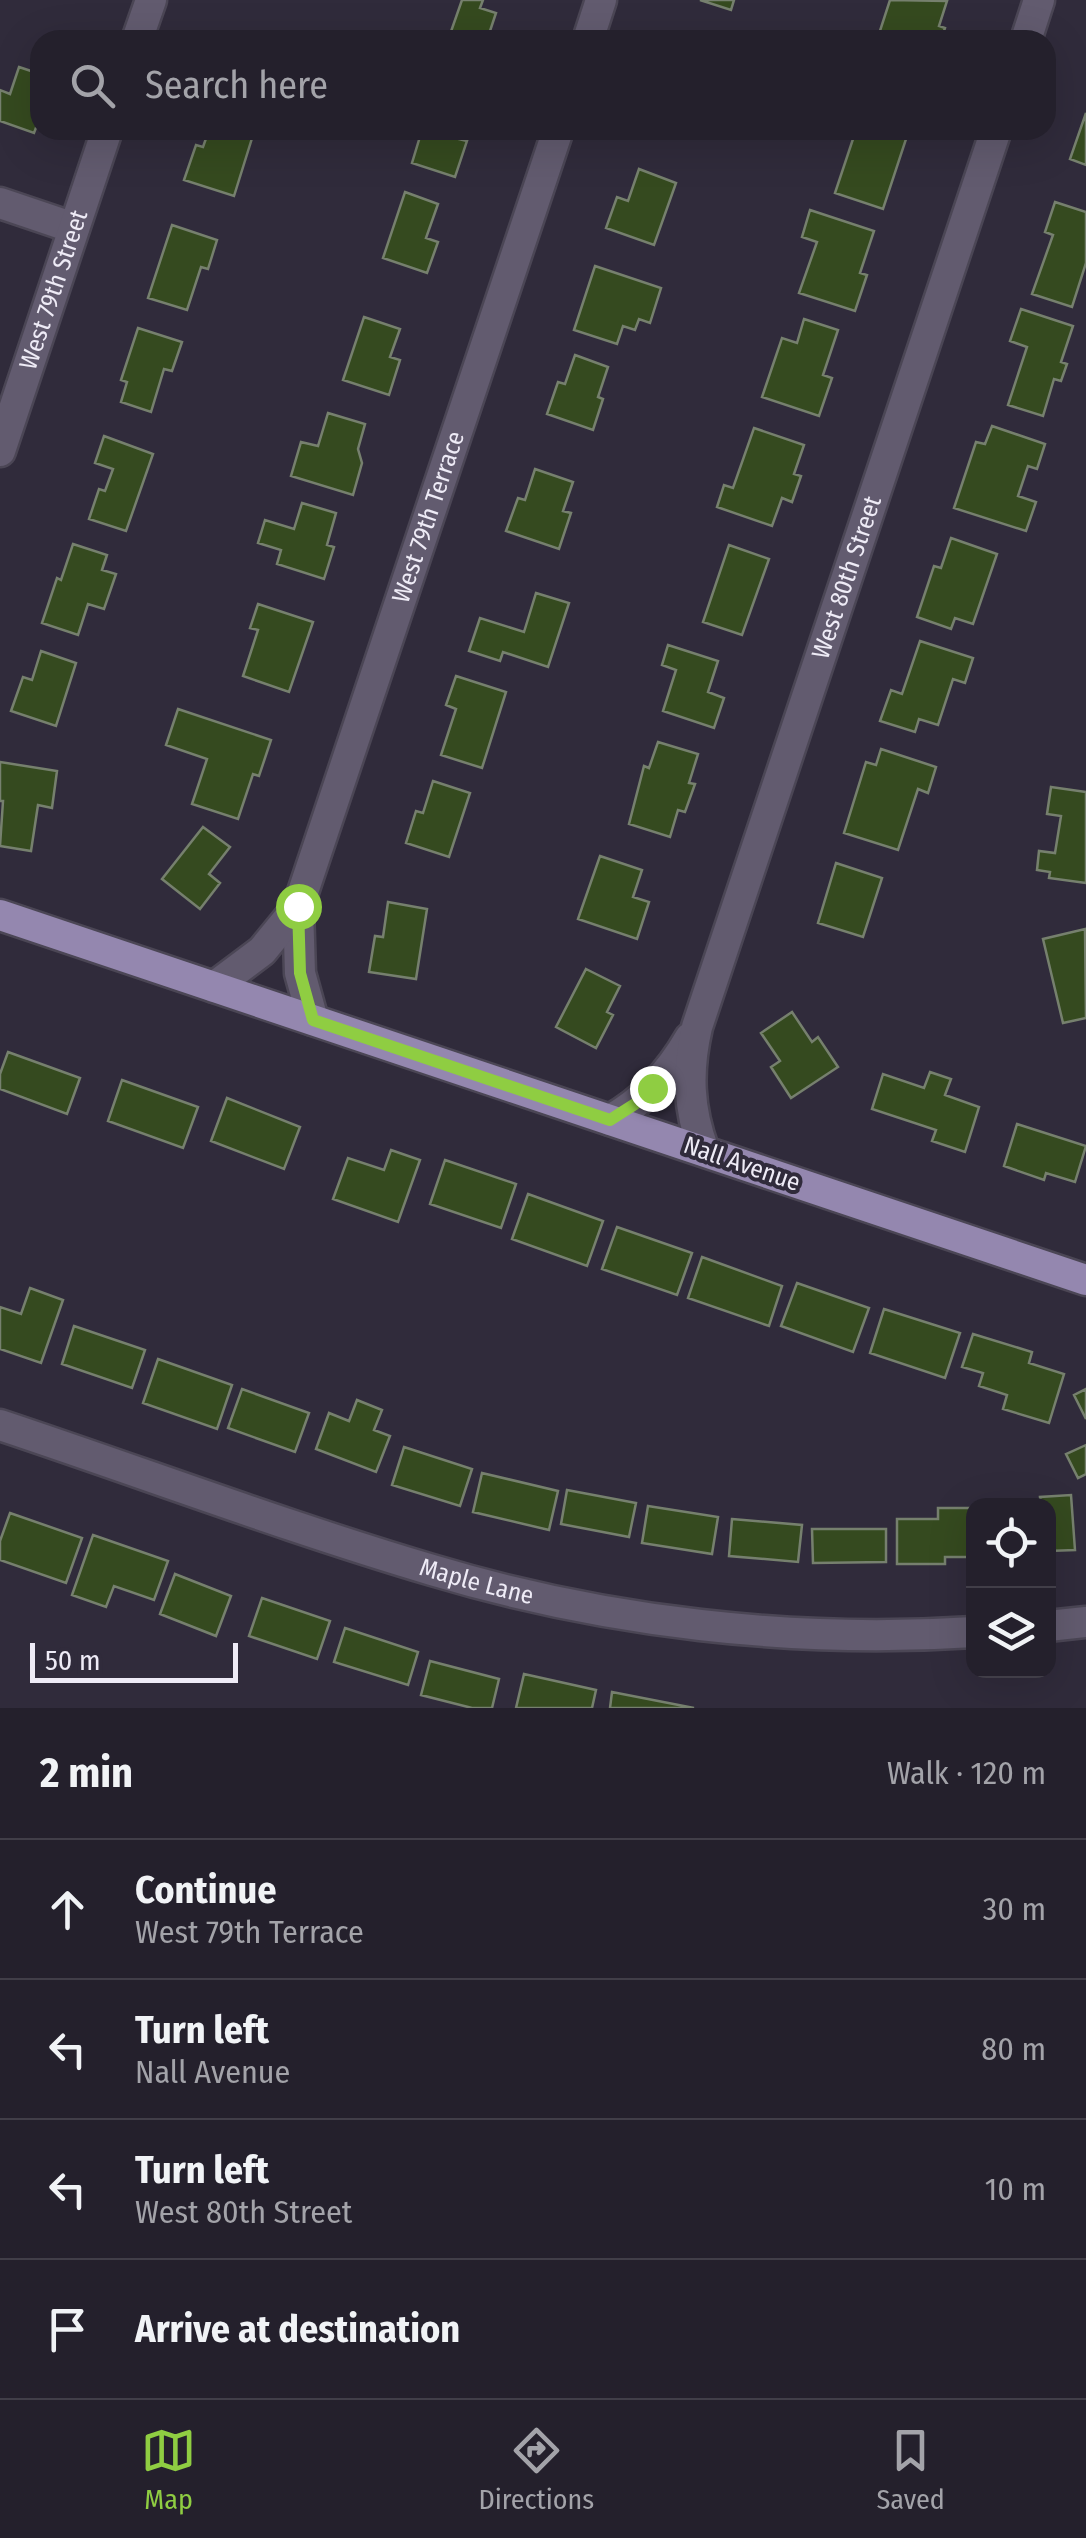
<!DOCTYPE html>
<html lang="en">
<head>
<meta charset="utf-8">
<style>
  body { margin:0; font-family:"Fira Sans Condensed",sans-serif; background:#2c2834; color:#f1f3f6 }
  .controls { position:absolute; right:30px; bottom:30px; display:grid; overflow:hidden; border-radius:20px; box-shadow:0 10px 40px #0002 }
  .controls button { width:90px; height:90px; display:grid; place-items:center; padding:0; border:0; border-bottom:2px solid #413e48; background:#24202c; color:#f1f3f6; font:50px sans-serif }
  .scale { position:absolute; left:30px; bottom:25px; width:208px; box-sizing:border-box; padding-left:10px; border:5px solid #eeebf6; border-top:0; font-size:28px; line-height:35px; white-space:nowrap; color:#eeebf6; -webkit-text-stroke:8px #302b3b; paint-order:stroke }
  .stop { position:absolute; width:30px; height:30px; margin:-22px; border:8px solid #8fcd42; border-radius:50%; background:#fff }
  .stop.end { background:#8fcd42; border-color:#fff; box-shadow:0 2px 10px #0008 }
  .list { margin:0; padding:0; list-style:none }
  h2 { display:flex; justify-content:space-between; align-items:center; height:130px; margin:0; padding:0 40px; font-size:42px }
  h2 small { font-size:32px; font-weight:400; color:#a3a3a9 }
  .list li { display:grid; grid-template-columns:65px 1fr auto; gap:30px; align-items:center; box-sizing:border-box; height:140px; padding:0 40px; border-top:2px solid #413e48 }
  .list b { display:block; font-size:38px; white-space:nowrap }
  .list p { margin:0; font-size:32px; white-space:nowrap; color:#a3a3a9 }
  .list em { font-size:32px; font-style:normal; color:#a3a3a9 }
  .icon { flex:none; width:55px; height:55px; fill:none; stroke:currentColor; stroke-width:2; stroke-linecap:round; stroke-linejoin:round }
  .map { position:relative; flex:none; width:1086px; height:1708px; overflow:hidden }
  .search { position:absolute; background:#24202c; box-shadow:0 10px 40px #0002; left:30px; right:30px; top:30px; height:110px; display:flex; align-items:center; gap:25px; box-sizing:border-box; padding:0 35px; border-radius:30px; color:#a3a3a9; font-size:38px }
  .sheet { height:690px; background:#24202c }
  nav { display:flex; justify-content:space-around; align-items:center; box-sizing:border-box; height:140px; border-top:2px solid #413e48; background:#24202c; font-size:28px; color:#a3a3a9 }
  nav a { display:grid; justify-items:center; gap:5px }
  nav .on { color:#8fcd42 }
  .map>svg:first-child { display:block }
</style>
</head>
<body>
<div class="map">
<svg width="1086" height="1708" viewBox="0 0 1086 1708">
  <rect width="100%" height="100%" fill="#302b3b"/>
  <path fill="#354a1f" stroke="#76806e" stroke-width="2.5" d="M462,0H483L480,8L496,13L487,40H448Z
    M700,0H734L731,10Z
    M890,0L947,1L939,26L945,28L941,40H877Z
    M19,67L40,74V117L34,133L0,121V90L10,94Z
    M1086,113V165L1070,159Z
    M209,130H239L253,135L234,196L184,180L196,145L203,147Z
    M422,130H461L459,139L467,141L455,177L412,163Z
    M850,130H909L883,209L835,193L855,133Z
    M639,169L676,183L654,245L606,228L617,197L628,201Z
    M405,192L438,204L426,238L438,242L427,273L383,258Z
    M1055,202L1086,212V263L1072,307L1032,294L1053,235L1045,232Z
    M810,210L874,231L860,273L867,275L855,311L799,293L817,242L802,237Z
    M172,225L217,240L208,269L201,267L187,310L148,298Z
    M595,266L661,288L650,323L639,319L635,330L623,326L617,344L574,330Z
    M1021,309L1073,326L1061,362L1067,364L1061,381L1054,379L1043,416L1008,405L1027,347L1010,341Z
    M364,317L400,329L390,357L400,360L389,395L343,380Z
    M804,319L838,330L823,375L832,378L819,416L762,397L782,338L797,343Z
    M138,328L182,342L172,371L164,369L151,412L121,402L127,382L121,380Z
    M575,355L608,367L598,397L603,399L593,430L547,414L558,382L565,384Z
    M328,413L365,424L358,449L362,463L353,495L291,476L301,442L318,446Z
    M992,426L1045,444L1037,469L1028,466L1018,496L1036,502L1026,531L954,508L976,442L985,444Z
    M754,428L804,445L794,474L801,476L792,502L782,498L772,526L717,507L724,485L733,488Z
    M104,436L153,454L126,531L89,519L99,489L105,491L113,469L95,463Z
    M535,469L573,482L563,511L571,513L559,549L506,531L518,498L525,500Z
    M302,503L336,513L327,545L334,547L324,579L277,564L281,550L258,543L265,520L294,529Z
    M951,538L997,554L973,624L955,618L951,629L917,617L934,566L941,568Z
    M73,544L107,555L102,570L116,574L104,609L88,604L78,635L42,623L57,578L61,580Z
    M729,545L769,559L742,635L703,622Z
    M536,593L569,603L548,667L503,652L500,661L469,651L480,618L524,632Z
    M258,604L313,622L289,692L243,676L258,630L250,628Z
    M920,641L973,658L965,683L953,679L938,725L919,719L915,732L880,721L891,690L902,694Z
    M668,645L718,661L708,692L724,698L714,728L663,711L676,670L662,665Z
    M41,651L76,663L56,726L11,711L23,677L32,680Z
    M456,676L506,692L482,768L441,755L456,709L446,705Z
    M178,709L271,740L259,776L253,774L238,819L192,804L207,759L166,745Z
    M658,742L698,754L689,783L695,784L685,812L678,810L670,837L629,824L644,766L649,768Z
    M881,749L936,767L928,793L918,789L898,850L844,833L866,762L876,765Z
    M0,762L57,771L52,808L38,805L31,851L0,846L3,801H0Z
    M433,781L470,793L449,857L406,843L416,811L423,813Z
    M1051,787L1086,792V883L1049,878L1050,872L1037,870L1039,851L1055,853L1061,816L1047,814Z
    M203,827L230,847L209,874L220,883L200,909L162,879Z
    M600,856L642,870L633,897L649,902L637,939L578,919Z
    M836,863L882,878L863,937L818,923Z
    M388,902L427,909L416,979L369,972L375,936L383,937Z
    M1085,929L1086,1018L1063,1023L1043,939Z
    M586,969L620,986L607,1012L613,1015L596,1048L556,1027Z
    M792,1012L812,1042L818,1037L838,1067L791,1098L771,1067L780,1061L761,1033Z
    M8,1052L80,1078L67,1114L0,1089V1074Z
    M930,1072L951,1079L945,1095L979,1107L965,1152L932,1141L936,1130L872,1109L883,1074L924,1088Z
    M122,1080L198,1107L183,1148L108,1121Z
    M227,1098L300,1127L284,1169L211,1141Z
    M1017,1124L1086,1146L1075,1182L1046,1173L1044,1180L1004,1166Z
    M391,1150L420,1160L398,1222L333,1199L348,1158L384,1170Z
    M445,1160L516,1184L501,1228L430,1204Z
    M528,1194L603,1221L587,1266L512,1239Z
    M617,1227L692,1253L677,1295L602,1269Z
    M702,1257L782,1286L769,1326L688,1298Z
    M797,1283L869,1308L853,1352L781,1326Z
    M30,1288L63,1300L41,1363L0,1349V1307L21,1314Z
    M884,1309L960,1333L945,1378L870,1353Z
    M74,1326L145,1350L132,1388L62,1364Z
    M973,1334L1032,1352L1029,1363L1064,1374L1049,1423L1003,1409L1007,1395L979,1386L983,1373L962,1367Z
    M158,1359L232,1385L217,1429L143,1403Z
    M242,1389L309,1413L295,1452L228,1428Z
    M1086,1389V1419L1074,1395Z
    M357,1400L382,1410L374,1430L390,1436L376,1472L316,1449L329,1413L349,1421Z
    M1086,1445V1474L1078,1478L1066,1454Z
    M404,1447L472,1469L460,1506L392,1485Z
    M482,1473L558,1491L549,1530L473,1512Z
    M567,1490L636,1503L629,1537L561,1524Z
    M1071,1495L1075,1550L1048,1551V1506H1041L1040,1497Z
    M648,1506L718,1517L712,1554L642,1543Z
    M938,1508H970V1557H945V1564H897V1519H938Z
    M10,1513L82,1538L66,1583L0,1560V1541Z
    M732,1519L802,1525L798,1562L729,1556Z
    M812,1529H886V1562L813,1563Z
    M93,1535L168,1561L154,1600L114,1586L106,1607L72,1595Z
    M175,1574L231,1596L216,1636L160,1614Z
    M262,1598L330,1621L317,1659L249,1636Z
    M345,1628L418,1652L408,1685L334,1662Z
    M430,1661L499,1679L492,1708H472L421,1695Z
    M524,1674L596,1690L592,1708H516Z
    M612,1692L694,1708H610Z"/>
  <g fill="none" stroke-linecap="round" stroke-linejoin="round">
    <defs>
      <g id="minor">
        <path d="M137,40L151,0"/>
        <path d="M588,40L601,0"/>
        <path d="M1026,40L1039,0"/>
        <path d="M0,203L74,228"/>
        <path id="s1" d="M0,451L107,130"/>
        <path d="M298,907L300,973L313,1020"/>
        <path id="s2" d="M214,987L262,951L298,907L558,130"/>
        <path d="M610,1120C644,1101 671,1071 690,1038"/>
        <path id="s3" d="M704,1151C688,1108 687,1071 697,1027L996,130"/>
        <path id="s4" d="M0,1425C144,1473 287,1527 432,1570C605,1622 794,1644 974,1632"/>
        <path d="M1048,1626L1086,1622"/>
      </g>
      <path id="major" d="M0,915L1086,1280"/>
    </defs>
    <use href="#minor" stroke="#4b4655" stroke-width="35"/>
    <use href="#major" stroke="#4b4655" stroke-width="35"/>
    <use href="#minor" stroke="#625b6f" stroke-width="30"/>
    <use href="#major" stroke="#9487af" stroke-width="30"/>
  </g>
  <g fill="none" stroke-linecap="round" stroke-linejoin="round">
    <path stroke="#8fcd42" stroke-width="12" d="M298,906L300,973L313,1020L610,1120L635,1104L652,1088"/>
  </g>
  <g text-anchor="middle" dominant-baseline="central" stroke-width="8" stroke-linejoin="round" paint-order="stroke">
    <g font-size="25" fill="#eeebf6" stroke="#302b3b">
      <text stroke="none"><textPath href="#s1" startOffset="170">West 79th Street</textPath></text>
      <text stroke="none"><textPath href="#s2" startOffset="528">West 79th Terrace</textPath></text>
      <text stroke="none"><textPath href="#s3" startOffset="600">West 80th Street</textPath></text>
      <text transform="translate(742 1164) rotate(19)">Nall Avenue</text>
      <text stroke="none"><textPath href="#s4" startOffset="502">Maple Lane</textPath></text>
    </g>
  </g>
</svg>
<div class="controls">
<button><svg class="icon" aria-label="locate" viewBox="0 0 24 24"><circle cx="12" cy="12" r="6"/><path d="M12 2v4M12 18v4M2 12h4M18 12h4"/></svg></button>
<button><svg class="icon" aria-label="layers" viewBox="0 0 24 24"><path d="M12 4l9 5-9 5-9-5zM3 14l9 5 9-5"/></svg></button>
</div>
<div class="scale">50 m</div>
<div class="stop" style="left:298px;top:906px"></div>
<div class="stop end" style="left:652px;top:1088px"></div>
<div class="search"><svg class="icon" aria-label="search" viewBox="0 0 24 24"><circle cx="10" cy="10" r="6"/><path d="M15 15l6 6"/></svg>Search here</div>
</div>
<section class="sheet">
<h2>2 min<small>Walk · 120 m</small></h2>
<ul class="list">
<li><svg class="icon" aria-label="ahead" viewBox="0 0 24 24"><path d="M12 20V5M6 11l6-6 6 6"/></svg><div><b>Continue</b><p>West 79th Terrace</p></div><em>30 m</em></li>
<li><svg class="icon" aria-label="left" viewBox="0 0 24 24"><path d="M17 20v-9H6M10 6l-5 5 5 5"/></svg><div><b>Turn left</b><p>Nall Avenue</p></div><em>80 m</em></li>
<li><svg class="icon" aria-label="left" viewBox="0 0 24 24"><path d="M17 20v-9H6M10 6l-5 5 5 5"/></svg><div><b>Turn left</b><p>West 80th Street</p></div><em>10 m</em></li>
<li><svg class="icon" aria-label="arrive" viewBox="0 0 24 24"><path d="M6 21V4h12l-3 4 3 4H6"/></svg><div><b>Arrive at destination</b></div></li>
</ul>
</section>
<nav>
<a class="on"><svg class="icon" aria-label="map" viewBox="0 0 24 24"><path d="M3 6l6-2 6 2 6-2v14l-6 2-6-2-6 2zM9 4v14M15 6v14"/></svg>Map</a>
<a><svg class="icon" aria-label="directions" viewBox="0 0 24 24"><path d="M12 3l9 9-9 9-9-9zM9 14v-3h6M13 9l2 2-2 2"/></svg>Directions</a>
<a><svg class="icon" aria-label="saved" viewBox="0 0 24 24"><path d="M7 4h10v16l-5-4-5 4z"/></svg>Saved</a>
</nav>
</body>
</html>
